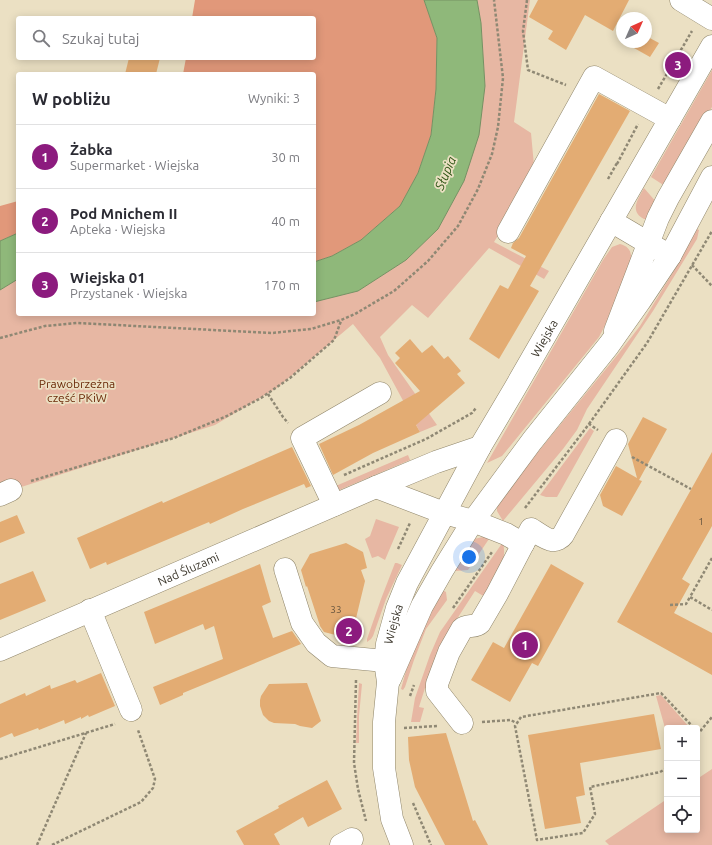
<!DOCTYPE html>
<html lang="pl">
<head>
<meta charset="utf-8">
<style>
  body { margin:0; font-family:Ubuntu,sans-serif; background:#f2f2f3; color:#2b2b33 }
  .controls { position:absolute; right:12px; bottom:12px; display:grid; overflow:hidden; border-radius:4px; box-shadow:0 2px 10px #0003 }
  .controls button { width:36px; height:36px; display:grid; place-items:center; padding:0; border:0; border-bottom:1px solid #e1e1e2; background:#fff; color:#2b2b33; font:20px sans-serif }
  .compass { position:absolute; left:616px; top:12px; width:36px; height:36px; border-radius:50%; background:#fff; box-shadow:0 2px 10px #0003; rotate:45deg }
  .you { position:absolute; left:469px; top:557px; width:14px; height:14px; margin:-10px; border:3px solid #fff; border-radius:50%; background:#1a73e8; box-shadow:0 0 0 6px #1a73e833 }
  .badge { display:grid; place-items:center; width:26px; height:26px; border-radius:50%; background:#8c1b7e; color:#fff; font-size:13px; font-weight:700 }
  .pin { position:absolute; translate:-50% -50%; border:2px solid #fff; box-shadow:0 1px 4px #0006 }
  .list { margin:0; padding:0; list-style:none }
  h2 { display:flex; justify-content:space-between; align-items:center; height:52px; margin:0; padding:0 16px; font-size:17px }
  h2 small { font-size:13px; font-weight:400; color:#7c7c81 }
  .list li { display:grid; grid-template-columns:26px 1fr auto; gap:12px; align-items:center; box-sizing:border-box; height:64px; padding:0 16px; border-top:1px solid #e1e1e2 }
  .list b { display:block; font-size:15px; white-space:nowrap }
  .list p { margin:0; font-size:13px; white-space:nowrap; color:#7c7c81 }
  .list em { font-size:13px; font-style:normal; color:#7c7c81 }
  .icon { flex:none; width:22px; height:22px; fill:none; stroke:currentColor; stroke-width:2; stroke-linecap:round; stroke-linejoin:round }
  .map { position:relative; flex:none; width:712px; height:845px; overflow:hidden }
  .search { position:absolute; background:#fff; box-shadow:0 2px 10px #0003; left:16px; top:16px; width:300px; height:44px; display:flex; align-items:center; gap:10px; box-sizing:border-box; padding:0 14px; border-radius:4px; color:#7c7c81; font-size:15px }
  .panel { position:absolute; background:#fff; box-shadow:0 2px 10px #0003; left:16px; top:72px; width:300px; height:244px; border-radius:4px }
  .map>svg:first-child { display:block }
</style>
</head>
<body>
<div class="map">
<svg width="712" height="845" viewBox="0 0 712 845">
  <rect width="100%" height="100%" fill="#ebe0c3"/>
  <path fill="#e7b7a3" d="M477,0H530L514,122L531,133L535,176L494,242L549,271L544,279L489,248L428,318L412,305L380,337L388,355L437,425L420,432L380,358L353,324L278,387L215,425L15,489L0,487V290L18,279V314H314V302L358,291L406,260L438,229L464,181L485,86L481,23Z
    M712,70V107L665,186L651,177Z
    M644,188L657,203L647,219H644C629,211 638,199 644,188Z
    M697,229L699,230L697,239L653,311L587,409L577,430L563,449L503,521L497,511V502L619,353L640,326L675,269Z
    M620,244C628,246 632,251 631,260L612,312L599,337L502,456L487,463L603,260L612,247Z
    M590,428L594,431L557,497H546L540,495Z
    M408,455L410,460L337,491L331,488Z
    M376,519L399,527L385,560L378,556L372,558L365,539L370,536Z
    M491,536L468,570L456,571L450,568L474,539L483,537Z
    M503,542C508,564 495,580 485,597L475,591L455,622L429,689L425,688L419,707L424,708L420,722H411L415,698L430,655L440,632Z
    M395,563H397L402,565L386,599L373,636L371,639L367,642V639L381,599Z
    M438,588L446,592L447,600L426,629L414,660L405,687L403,690L401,689L407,667Z
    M359,683L362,684L359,716V743H356L357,719Z
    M661,695L690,728H667V735L656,696Z
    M712,769V845H609L605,841L667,799V830H697V779Z"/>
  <path fill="#e1987a" d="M195,0H424L437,38L436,89L431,135L418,173L400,206L361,240L332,256L314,262V74H183L186,58H314V18H192Z
    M18,201V233L0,241V206Z"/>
  <path fill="#8fb87a" stroke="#769163" d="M424,0H477L481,23L485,86L479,135L464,181L438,229L406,260L358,291L314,302V262L332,256L361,240L400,206L418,173L431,135L436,89L437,38Z
    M18,233V279L0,290V241Z"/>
  <path fill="#e3ac73" d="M538,0H629L613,31L585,15L566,50L548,39L553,31L529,17Z
    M646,36L659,43L650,57L634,48L638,42H646Z
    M129,58H160L156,74H125Z
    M599,94L630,111L530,286L539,291L499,359L469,339L500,285L508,289L526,256L511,248L513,243L519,238Z
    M410,339L422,353L432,345L444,359L448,356L461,371L457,374L465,383L416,425L420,432L373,453L333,475L319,444L359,425L420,391L395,363L400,358L395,353Z
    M643,417L667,429L639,480L642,481L622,516L603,506L600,495L616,466L637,478L628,444Z
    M292,447L311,486L306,488L304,484L243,509L210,524L209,522L107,565L106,562L90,569L77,538L162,501L163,503Z
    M712,452V526L682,579L690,584L674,613L712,633V675L617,622Z
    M17,515L25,533L0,543V522Z
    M346,543L363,552L367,568L361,570L365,581L351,639L324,632L320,626L307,586L306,587L301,570L310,554Z
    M260,564L271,602L262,606L273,638L292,631L301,644L217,679L183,693V695L160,705L153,687L223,659L214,626L205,630L203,624L155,644L144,612Z
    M551,564L584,583L538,666L532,663L510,702L471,680L493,642L504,648Z
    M33,571L46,601L0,620V584Z
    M101,673L115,706L89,717L88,715L81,719V717L65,724L64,720L39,730L38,728L14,737L12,733L0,738V704L25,693L26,696L50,685L51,689L75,680L77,683Z
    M307,683L321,721L312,728L300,726L295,724L274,723L269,721L263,715L260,706V700L261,696L269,684Z
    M654,714L661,749L580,763L585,795L576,797L581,823L545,829L528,735Z
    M446,733L473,821L475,820L488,845H445L415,787L409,760L408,737Z
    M327,780L342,809L308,827L303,817L274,834L280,845H244L236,831L279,808L278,806Z"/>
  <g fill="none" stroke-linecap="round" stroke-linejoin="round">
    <defs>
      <g id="minor">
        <path d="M681,0L712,19"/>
        <path d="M508,232L594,77L670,119"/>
        <path d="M615,331L658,218L668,198L712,121"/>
        <path d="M376,487L444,513L473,521L506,534L523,544L531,529C536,532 547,540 552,540C556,541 561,538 563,535L616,440"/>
        <path d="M0,495L11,490"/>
        <path d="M334,505L302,438L380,393"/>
        <path d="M285,569L302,623L316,643L332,656L385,661"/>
        <path d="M90,610L131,710"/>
        <path id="s1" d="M0,650L376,487L436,462L480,447"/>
        <path d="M462,723L437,691V684L449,652L462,629C467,624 475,628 480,623L497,594L523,544"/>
        <path d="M341,845L352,839"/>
      </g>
      <g id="major">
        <path d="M611,221L670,256"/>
        <path d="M390,679L422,606L442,571L473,521L532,441L609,345L640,301L670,256L712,177"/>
        <path id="s2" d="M402,845L392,819L384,768V722L388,682L385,661L387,644L397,608L407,583L480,447L515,388L712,46"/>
      </g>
    </defs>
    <use href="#minor" stroke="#8f856a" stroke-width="23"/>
    <use href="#major" stroke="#8f856a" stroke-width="23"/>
    <path stroke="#8f8874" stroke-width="2.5" stroke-dasharray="3 2" stroke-linecap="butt" d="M527,0L523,31L528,70L566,85
      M658,89L692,31
      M617,164L638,124
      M608,179L617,163
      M692,265L712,286
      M0,338L45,326L77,323L272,333L311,329L341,320L355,314L394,291L428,261L458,226L478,189L492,154L498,127L503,78L494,0
      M268,394L283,417L288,423
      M589,424L647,343L712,231
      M632,457L691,489
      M344,475L426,439L472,413L476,408
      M31,481L174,438L227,416L261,398L290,378L334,340L341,321
      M525,508L589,424L598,430
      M398,549L410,523
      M712,558L690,597L712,610
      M670,605L686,604L690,597
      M453,608L492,552
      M356,680L354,763L358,789L366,821
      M410,696L414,685
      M482,722L511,720L516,723
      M404,728L437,726
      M697,735L712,717
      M0,759L115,724
      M667,768L660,772L590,787L595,814L583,833L537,840L515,726L521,717L661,693L694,728
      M413,803L431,845
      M37,845L86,733
      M52,845L141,802L153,788L155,779L138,730"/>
    <use href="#minor" stroke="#fff" stroke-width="22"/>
    <use href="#major" stroke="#fff" stroke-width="22"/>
  </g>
  <g text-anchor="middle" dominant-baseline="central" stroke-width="3.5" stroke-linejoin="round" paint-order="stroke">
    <g font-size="10" fill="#66543e">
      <text x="701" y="521">1</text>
      <text x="336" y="609">33</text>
    </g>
    <g font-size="12" fill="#3c372c" stroke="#ebe0c3">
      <text stroke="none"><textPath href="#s2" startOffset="549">Wiejska</textPath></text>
      <text stroke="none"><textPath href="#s1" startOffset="205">Nad Śluzami</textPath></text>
      <text stroke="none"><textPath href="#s2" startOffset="225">Wiejska</textPath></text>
    </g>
    <g font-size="12" fill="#6b2a09" stroke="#ebe0c3">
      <text x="77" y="383">Prawobrzeżna<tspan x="77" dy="14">część PKiW</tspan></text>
    </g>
    <g font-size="13" font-style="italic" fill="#2f5515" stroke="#ebe0c3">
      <text transform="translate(445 173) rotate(-67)">Słupia</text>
    </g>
  </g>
</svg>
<div class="controls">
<button>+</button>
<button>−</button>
<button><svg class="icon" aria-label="locate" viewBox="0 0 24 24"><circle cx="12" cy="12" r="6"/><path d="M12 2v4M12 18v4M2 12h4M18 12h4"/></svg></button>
</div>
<svg class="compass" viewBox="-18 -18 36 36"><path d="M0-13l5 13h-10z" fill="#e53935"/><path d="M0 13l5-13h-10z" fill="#7c7c81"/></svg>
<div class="you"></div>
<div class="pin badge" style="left:525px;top:645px">1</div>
<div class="pin badge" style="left:349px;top:631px">2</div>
<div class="pin badge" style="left:678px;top:65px">3</div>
<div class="search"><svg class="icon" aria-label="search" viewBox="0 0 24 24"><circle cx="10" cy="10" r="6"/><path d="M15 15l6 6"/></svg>Szukaj tutaj</div>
<section class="panel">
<h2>W pobliżu<small>Wyniki: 3</small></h2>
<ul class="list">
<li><span class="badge">1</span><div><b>Żabka</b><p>Supermarket · Wiejska</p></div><em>30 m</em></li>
<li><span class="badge">2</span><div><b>Pod Mnichem II</b><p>Apteka · Wiejska</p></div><em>40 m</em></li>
<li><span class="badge">3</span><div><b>Wiejska 01</b><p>Przystanek · Wiejska</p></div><em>170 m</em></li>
</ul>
</section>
</div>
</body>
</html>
